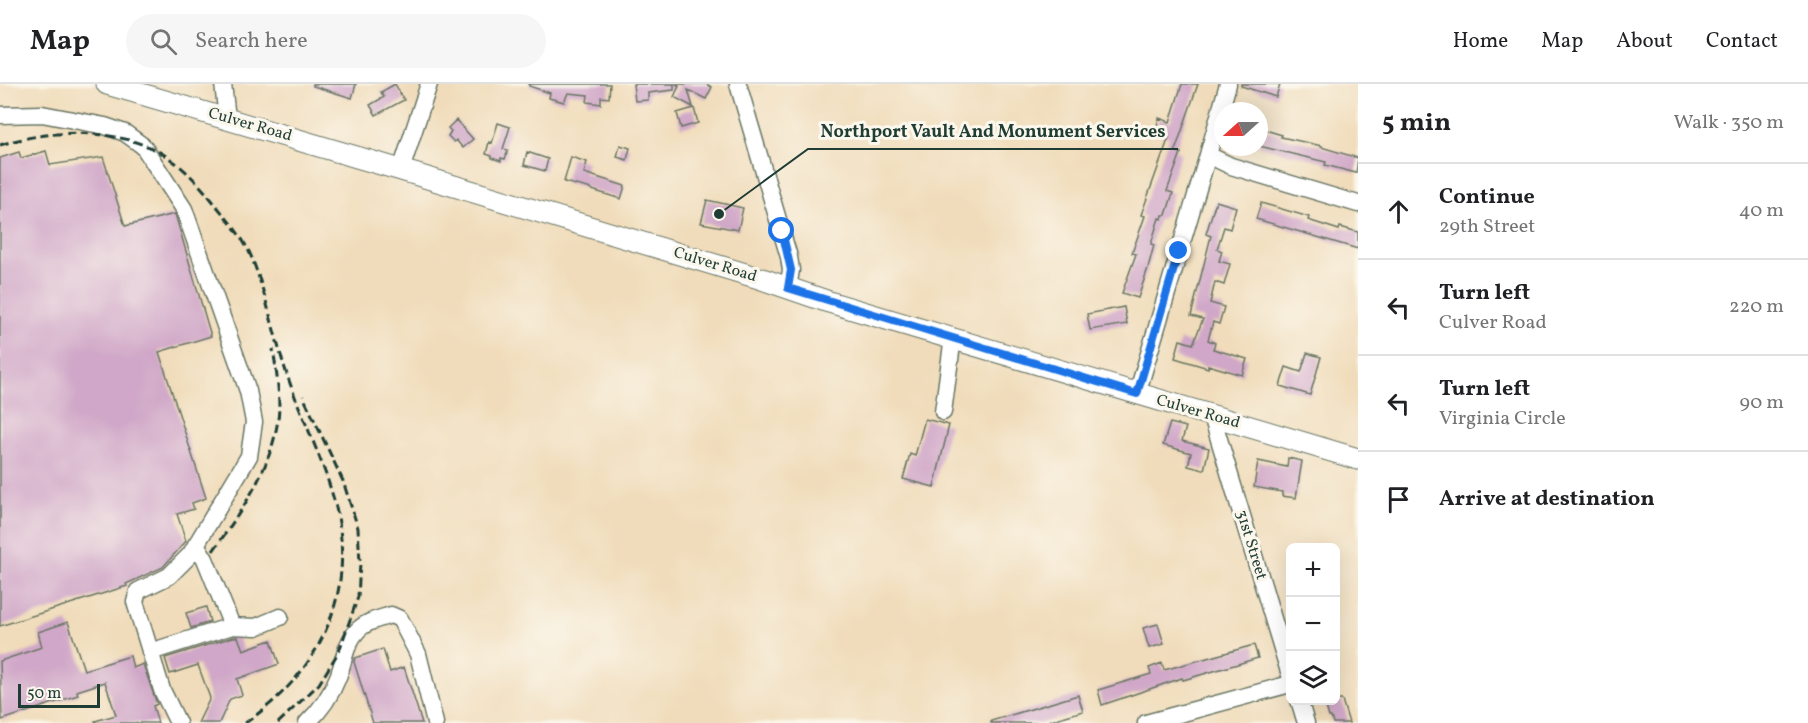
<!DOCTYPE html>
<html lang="en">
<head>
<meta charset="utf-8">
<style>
  body { margin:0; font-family:Vollkorn,serif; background:#f6f6f6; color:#202124 }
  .controls { position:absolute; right:18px; bottom:18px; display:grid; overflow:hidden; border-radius:9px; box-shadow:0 6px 24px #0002 }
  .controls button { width:54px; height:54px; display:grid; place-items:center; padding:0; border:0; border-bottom:2px solid #e0e0e0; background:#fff; color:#202124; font:30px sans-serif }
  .compass { position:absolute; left:1214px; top:18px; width:54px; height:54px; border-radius:50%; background:#fff; box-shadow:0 6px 24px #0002; rotate:249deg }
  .scale { position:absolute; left:18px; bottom:15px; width:82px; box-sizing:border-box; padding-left:6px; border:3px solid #1f3d34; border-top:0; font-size:16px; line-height:21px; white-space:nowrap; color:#1f3d34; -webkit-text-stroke:4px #fbf7ec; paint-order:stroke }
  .stop { position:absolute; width:18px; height:18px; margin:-14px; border:4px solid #1a73e8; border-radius:50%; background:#fff }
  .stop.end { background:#1a73e8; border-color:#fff; box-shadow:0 2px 6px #0008 }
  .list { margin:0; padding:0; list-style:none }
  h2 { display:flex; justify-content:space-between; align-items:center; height:78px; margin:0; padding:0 24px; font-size:26px }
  h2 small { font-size:20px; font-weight:400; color:#757577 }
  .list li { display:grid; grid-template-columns:39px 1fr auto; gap:18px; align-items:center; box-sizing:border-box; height:96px; padding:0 24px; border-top:2px solid #e0e0e0 }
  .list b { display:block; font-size:22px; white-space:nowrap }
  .list p { margin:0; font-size:20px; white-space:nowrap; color:#757577 }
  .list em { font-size:20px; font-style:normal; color:#757577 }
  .icon { flex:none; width:33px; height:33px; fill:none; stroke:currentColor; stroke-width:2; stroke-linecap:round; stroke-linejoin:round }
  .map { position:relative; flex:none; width:1358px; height:639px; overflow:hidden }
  header { display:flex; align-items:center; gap:36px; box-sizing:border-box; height:84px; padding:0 30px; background:#fff; border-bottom:2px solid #e0e0e0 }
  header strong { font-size:28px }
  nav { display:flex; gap:33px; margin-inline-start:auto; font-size:21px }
  .search { width:420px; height:54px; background:#f6f6f6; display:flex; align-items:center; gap:15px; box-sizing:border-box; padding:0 21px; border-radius:33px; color:#757577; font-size:22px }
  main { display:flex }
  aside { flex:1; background:#fff }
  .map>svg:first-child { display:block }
</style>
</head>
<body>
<header>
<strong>Map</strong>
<div class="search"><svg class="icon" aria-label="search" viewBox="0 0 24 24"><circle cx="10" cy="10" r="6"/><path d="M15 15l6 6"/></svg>Search here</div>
<nav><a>Home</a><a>Map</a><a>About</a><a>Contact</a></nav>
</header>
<main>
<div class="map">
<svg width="1358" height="639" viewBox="0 0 1358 639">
  <rect width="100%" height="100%" fill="#fbf7ec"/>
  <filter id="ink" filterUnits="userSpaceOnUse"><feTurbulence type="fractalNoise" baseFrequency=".0167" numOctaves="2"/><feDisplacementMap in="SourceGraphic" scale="12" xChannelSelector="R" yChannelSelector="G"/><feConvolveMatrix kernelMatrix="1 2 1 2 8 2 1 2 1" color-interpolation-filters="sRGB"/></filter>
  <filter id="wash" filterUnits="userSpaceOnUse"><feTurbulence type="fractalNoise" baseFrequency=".008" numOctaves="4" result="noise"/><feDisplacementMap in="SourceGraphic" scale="24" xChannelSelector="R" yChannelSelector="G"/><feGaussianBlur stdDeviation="1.35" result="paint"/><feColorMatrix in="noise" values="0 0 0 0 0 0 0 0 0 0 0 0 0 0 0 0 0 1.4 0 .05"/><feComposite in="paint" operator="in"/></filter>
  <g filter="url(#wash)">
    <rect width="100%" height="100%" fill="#f0dcba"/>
    <g id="blocks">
      <path fill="#d0a7c8" d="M313,0H356L352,14L313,2Z
        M395,0L404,16L376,31L370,21L384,13L381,8Z
        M529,0H610L609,14L601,13V20L587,18L588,11L568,9L564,18L549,14L550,9L529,2Z
        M633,0H674V6L648,9V16L635,17Z
        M676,0H706L712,3L706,15L688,6L693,23L674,13L679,2Z
        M1182,0H1198L1175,67L1181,69L1167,107L1173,109L1166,131H1163L1162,135L1159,134L1151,160L1154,161L1148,184L1138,214L1122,209L1136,170L1132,169L1145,132L1141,131L1169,53L1155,49L1159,34L1170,38Z
        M1241,0H1280L1276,13L1241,2Z
        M694,24L698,39L681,44L677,29Z
        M456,36L473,55L463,64L456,56L454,58L448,52L451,47L448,44Z
        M498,39L510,43L503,65L508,66L505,75L501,74V77L492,74V72L486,70L489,58L492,59Z
        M1259,44L1282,51L1281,53L1322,62L1321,63L1358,74L1356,89L1325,81L1326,78L1259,62Z
        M620,61L630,64L627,76L617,73Z
        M46,67L50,81L103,73L125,142L175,130L211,252L159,268L206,414L192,419L194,425L177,430L186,457L163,483L126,500L127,502L0,542V74L19,68L21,74Z
        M527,68L548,75L545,87L524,81Z
        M571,73L587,78L584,89L625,102L621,115L592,106V105L564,98Z
        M707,116L743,124L738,146L701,139Z
        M1216,117L1236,123L1230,145L1224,143L1217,165L1222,167L1219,177L1230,180L1224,201L1215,198L1210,219L1224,223L1219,240L1213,238L1208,256L1215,259L1213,265L1247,275L1242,291L1208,281V284L1175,274L1180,256L1193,260L1203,235L1191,232L1211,152L1206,150Z
        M1261,119L1309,133L1308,136L1339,146L1340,143L1358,148V165L1256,135Z
        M1124,223L1127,240L1090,246L1087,230Z
        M1307,269L1321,273L1310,311L1280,302L1286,283L1301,288Z
        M925,335L949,341L934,403L903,395L910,370L915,372Z
        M1170,339L1186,343L1182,357L1209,364L1204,386L1188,382L1191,369L1163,361Z
        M1288,374L1302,377L1296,414L1282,412V408L1254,403L1258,377L1287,383Z
        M206,523L210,538L191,544L186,529Z
        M68,538L84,586L130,572L133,584L143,580L157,620L153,622L158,639H96L95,637L116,631L105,598L77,607L78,611L2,636L0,577L42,563L38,548Z
        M1158,540L1164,560L1149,564L1143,544Z
        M233,553H238L243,566L271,556L279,580L237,595L242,611L230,615L219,639H198L210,614L198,581L170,590L165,574Z
        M1254,561L1258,574L1183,596L1182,594L1102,621L1098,606L1151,590L1149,584L1162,579L1164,586Z
        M383,565L390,588L404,583L422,639H373L354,578L355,574Z
        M1078,611L1083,627L1042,639H991V637Z
        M1326,616H1342L1349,639H1333L1331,633H1329L1325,619H1327Z"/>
    </g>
  </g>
  <g filter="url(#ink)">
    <use href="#blocks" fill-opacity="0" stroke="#687563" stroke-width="1.5"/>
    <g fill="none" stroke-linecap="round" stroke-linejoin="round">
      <defs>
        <path id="minor" d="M223,0L227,34
          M738,0L789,173L791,186L788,204
          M1228,0L1208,71L1231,82L1358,120
          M0,31L42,30L105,42L125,49L143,62L184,125L248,307L254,338L249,372L190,471L169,492L138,507L135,518L162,606L178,639
          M401,86L429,0
          M1137,310L1208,71
          M943,328L953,253
          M1212,332L1290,591
          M232,542L256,543L280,533
          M150,568L232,542L205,475L196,460
          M1299,616L1306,639
          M307,639C321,626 331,611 338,593C344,578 345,559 358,546C367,537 379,535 391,531L400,535L418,570L435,639
          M1146,639L1290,600"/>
        <path id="major" d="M107,0L401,86L762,195L829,218L1358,375"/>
      </defs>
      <use href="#minor" stroke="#687563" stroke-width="19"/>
      <use href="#major" stroke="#687563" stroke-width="23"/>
      <use href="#minor" stroke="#fff" stroke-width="16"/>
      <use href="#major" stroke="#fff" stroke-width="21"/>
      <path stroke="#1f3d34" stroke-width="3" stroke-dasharray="9 4.5" stroke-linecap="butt" d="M0,61C50,45 116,43 163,70C184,83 200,101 215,120C228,136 243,153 251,172C268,214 275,259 291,302C305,340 323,377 334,416C359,507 321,588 245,639
        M213,467C242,426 271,386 278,335C281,317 276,283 273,265
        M278,639L319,600L339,567L358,513L360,479L358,444L343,397L303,312"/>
    </g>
  </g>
  <g fill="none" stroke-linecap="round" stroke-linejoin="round" filter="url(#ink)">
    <path stroke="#1a73e8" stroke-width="8" d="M782,147L791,186L788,204L1137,310L1179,167"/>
  </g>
  <g text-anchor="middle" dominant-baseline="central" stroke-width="6" stroke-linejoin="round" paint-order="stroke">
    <g font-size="16" fill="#1f3d34" stroke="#fbf7ec">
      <text transform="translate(250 41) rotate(16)">Culver Road</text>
      <text transform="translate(715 181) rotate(17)">Culver Road</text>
      <text transform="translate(1198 328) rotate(16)">Culver Road</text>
      <text transform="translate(1251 461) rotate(73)">31st Street</text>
    </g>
  </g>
  <path fill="none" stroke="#1f3d34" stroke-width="2" d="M719 130L808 65H1178"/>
  <circle fill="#1f3d34" stroke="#fbf7ec" stroke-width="2" cx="719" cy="130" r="6"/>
  <g font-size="18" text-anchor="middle" font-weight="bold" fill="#1f3d34" stroke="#fbf7ec" stroke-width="6" stroke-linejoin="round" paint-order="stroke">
    <text x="993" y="53">Northport Vault And Monument Services</text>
  </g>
</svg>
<div class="controls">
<button>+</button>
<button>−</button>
<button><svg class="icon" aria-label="layers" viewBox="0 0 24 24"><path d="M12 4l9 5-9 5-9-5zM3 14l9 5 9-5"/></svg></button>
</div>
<svg class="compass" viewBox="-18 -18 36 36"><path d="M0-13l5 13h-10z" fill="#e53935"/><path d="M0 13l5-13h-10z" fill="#757577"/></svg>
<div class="scale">50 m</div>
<div class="stop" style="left:782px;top:147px"></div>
<div class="stop end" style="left:1179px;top:167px"></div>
</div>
<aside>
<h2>5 min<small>Walk · 350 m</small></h2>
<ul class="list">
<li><svg class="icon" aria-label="ahead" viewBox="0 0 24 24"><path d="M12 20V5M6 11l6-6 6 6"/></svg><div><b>Continue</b><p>29th Street</p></div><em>40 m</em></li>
<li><svg class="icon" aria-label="left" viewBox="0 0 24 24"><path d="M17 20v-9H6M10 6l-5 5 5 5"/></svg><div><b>Turn left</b><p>Culver Road</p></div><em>220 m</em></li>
<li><svg class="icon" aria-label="left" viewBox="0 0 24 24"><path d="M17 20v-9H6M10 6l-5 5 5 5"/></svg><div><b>Turn left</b><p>Virginia Circle</p></div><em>90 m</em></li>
<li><svg class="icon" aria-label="arrive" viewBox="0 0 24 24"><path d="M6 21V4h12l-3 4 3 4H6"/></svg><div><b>Arrive at destination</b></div></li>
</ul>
</aside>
</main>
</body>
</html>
